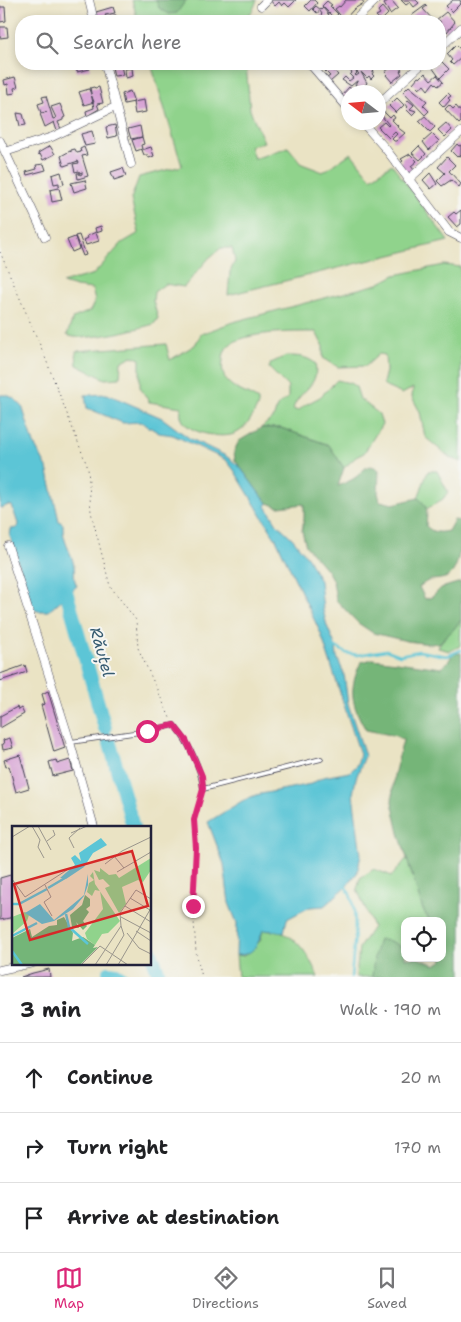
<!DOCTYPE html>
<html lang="en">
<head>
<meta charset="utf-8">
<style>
  body { margin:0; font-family:"Shantell Sans",sans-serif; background:#f6f6f6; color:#202124 }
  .controls { position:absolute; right:15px; bottom:15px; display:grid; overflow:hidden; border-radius:10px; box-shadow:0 2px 8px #0003 }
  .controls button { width:45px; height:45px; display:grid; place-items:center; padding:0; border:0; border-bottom:1px solid #e0e0e0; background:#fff; color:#202124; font:25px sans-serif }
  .compass { position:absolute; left:341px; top:85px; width:45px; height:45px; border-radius:50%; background:#fff; box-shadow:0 2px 8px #0003; rotate:286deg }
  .stop { position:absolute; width:15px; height:15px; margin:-11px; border:4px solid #db2777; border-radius:50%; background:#fff }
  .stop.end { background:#db2777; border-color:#fff; box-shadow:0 1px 5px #0008 }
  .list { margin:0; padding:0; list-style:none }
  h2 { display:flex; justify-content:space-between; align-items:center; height:65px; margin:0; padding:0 20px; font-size:21px }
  h2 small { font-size:16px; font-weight:400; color:#757577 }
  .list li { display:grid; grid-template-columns:32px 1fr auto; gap:15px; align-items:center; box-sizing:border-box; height:70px; padding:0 20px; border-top:1px solid #e0e0e0 }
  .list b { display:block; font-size:19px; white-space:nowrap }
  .list em { font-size:16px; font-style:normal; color:#757577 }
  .icon { flex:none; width:28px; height:28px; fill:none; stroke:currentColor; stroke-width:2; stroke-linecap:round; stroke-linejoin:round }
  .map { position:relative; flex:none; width:461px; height:977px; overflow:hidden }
  .search { position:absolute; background:#fff; box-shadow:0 2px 8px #0003; left:15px; right:15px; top:15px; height:55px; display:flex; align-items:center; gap:12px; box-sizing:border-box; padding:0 18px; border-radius:20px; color:#757577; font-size:19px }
  .sheet { height:275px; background:#fff }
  nav { display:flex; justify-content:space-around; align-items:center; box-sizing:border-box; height:70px; border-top:1px solid #e0e0e0; background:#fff; font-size:14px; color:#757577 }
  nav a { display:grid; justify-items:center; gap:2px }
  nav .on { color:#db2777 }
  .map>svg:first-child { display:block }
</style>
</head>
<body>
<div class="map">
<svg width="461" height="977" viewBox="0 0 461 977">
  <rect width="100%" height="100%" fill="#f6f6f2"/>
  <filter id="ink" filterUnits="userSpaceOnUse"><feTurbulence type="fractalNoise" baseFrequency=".02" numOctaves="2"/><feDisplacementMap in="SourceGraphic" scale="10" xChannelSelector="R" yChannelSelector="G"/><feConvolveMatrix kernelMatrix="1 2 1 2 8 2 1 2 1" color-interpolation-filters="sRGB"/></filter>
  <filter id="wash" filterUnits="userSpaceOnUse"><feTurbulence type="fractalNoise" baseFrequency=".0096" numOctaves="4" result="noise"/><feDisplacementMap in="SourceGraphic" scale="20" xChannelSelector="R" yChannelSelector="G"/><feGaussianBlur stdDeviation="1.12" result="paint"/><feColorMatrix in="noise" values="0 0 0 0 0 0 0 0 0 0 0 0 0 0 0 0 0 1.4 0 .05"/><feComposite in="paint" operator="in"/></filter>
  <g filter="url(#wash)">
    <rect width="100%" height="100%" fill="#eae3c4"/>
    <path fill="#90d38c" stroke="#597a64" d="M132,0H257L252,12L238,21H138Z
      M151,64H246L250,110L264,142L250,146L254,159L288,147L302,164L323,172L351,153L371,178L392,164L448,241L228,295L230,272L235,261L232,248H221L209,258L184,287L165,284L154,292L153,301L158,318L154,324C137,329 81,343 67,335L73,318L90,311L95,301L92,289L76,287L62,283L94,274L122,243L139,233L131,199L139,177L182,166Z
      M444,265L461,267V462L450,458L425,437L420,412L412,397L413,388L402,394L386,387L383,383L386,371L385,355L379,354L366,366L338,367L323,358V346L316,332C294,332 245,331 228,346C225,349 223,355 223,360C222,368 222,376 228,382C236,391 248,393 258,400V405C253,416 246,430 234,434C221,439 187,433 182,419C180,416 181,410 181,407L149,402L140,387V359L132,356L121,362L120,378L105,379L77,365L76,351L166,344L170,360L195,345L201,334L233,322L378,284L395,275Z
      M286,356C297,356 306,356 315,363C320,388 299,389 293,409L298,411L305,405L320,397L337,380L350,383L356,387L360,399L379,414L382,424L364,453L356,457L344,468L329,445L281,428H261L274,417L277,406L288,398V387L269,368L271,363Z
      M428,471H437L448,492L443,499L425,510L418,498Z
      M461,620L460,646L450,651L438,648C440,640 455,628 461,620Z
      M407,858L423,910L430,921H405V949L392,942L372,977H356L359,948L373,927L357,889L360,878L374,869L392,876Z
      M263,930C268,931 274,931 279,932C299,937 311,960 318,977H238L236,955L244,956L260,941Z"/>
    <path fill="#74b578" stroke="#4b6c5a" d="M156,0H186L177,13L169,14L159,8Z
      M261,428H281L329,445L344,468L338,486C344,483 351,481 356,477C364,472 366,460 379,470L378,493L380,501L393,504L418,498C429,506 427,513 426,526C433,533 439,533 448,531L454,520L461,521C461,538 461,573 445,578C430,582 433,576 419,587L425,599L432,597L441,588L461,582V620L453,630L439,643L430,644L407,641L373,633L358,623L336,600L333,581L327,570L306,546L302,531L304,518V504L279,507L268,503L259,493L235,460L234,451L239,441Z
      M461,653V977H372L374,957L379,939L392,942L405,949V958H418L435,965L443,960L442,921H430L423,910L399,833L392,802L394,775L403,740L396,736L366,730C351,704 348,690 361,662L373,659L442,668L450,659L452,654Z"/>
    <path fill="#5bc5d6" stroke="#3e7488" d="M107,394L162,418L189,438L226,456L240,467L259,493L268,503L266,506L277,524L292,538L308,558L320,581L323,610L327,626L336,647L337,657L344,674L348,704L365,756L356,778L353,794L361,855L357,873L346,887L324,906L310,907L287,919L284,932L263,930C258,945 253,956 236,955L237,923L229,903L224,864L208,822L242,801L256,795L311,784L323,777L350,772L357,765L360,754L321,634L276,539L234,470L226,460L173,435L159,433L141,422L123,423L87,408L85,395Z
      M0,395H7L15,399L22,406L34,444L47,468L59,521L63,524C62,542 71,550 74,566C75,574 73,579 77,586L49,611H37L32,608L10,536L11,529L17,528L18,524L12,506L8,505L2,508H0Z"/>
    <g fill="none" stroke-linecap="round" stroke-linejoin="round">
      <path stroke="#5bc5d6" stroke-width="2.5" d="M336,647L346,653L358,655L386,650L400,655L419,651L447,656L461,650
        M346,887C361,908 353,951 351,977"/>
      <path stroke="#5bc5d6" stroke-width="14" d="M62,577L105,728
        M109,740L133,827
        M150,950L160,977
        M109,973L116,974L121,977"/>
    </g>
    <g id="blocks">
      <path fill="#d194cf" d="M270,0H296L289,7L285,3L282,6L279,2L275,6Z
        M311,0H314L317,3L310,11L305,6Z
        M346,0H362L364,3L354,9L344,20L335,9L339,6L340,7Z
        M389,0H391L398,8L390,14L384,4Z
        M401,0H416L419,3L414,7L410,2L406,5Z
        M453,0H460L461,3L452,12L446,6Z
        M327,1L332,5L330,6L338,14L334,18L322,6Z
        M426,5L427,6L423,9L434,21H426L422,17L418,21L411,20L413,18L411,16Z
        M316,6L321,10L323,8L329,15L324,20L320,16L322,14L320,11L317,13L313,9Z
        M0,7H5L6,21L0,22Z
        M113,7L115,13L105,15L106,17L116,15L117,21H106L105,18L98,20L96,12Z
        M382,7L388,14L381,21L376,16L380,14L378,11Z
        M446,12L455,22L447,32L440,24V21L436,20Z
        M0,27H7L8,37L0,38Z
        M456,45L461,50V58L453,65L450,62L452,60L447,54Z
        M440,60L449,69L440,78L432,67L436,64H440Z
        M75,64H89L90,69L77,72Z
        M344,64H350L357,73L355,75L356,76L359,74L353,67L356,64H376L371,68L374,71L372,74L374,76L371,79L369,76L367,78L361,72L367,83L361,89L355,85L358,80L351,86L342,80L345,77L349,81L353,78L350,75L352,73Z
        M395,64L402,70L400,71L402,74L392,82L386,75L387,74L385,72Z
        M121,65L123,75L114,76L112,67Z
        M330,66L338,75L330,82L327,78L330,76L325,71Z
        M132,68L133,76L126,78L125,69Z
        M425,73L431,80L437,75L443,82L438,86L434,82L428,90L424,85L419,89L413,83L418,77L420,78Z
        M15,77L18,87L14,88L15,93L9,94L8,84L5,85L4,80Z
        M409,86L427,101L423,105L429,111L425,115L403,92Z
        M94,87L95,88L99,87L103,103L97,104L99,109L87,116L86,111L94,108L90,88Z
        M349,87L355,92H348V102L342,95Z
        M89,89L94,102L84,105L79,92Z
        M130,91L134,102L124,104L122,94Z
        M448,93L451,96L448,98L450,100L444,107L439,102Z
        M46,96L53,119L56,118L51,107L60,104L65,117L63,118V120L58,122L61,129L57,131L54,122L45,127L40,114L47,112L41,113L38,104L44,102L42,97Z
        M397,98L404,105L396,113L389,106Z
        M144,100L146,112L135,114L133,102Z
        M408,100L414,105L410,109L416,111L412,115L406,109L408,107L405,103Z
        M449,105L453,109L456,106L461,112V122L459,124L445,109Z
        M384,112L390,118L393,115L395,118L392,120L398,126L397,127L405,133L396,141H394L392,139L397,134L395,132L389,138L378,127L384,122L388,126L389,125L381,115Z
        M17,113L23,114L26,125L20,126Z
        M425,116L435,127L430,132L419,121Z
        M446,123L452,130L445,137L438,130Z
        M115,125L117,136L108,138L106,127Z
        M140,126L142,137L131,139L128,129Z
        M92,131L95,144L85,146L81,134Z
        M432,134L439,141L429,150L423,142Z
        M142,137L144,144L141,145L142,149L136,151L132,140Z
        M457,144L459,146L461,145V156L459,155L457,157L451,151Z
        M50,146L55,154L43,160L40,154L39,155L38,153Z
        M419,146L426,154L420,160L412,153Z
        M84,147L87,155L82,156L88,176L78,179L77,173H79L80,175L82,174V172L80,173L79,171L75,172L73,164L79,163L78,161L64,166L61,156L70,151L71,152V150L75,149L77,153L81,152L80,149Z
        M151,147L154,156L149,158L148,155H144L142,150Z
        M410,154L417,161L411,166L414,170L408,175L399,164L403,161L401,159Z
        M447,157L455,165L449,171L461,184L459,187L451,180L442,186L437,181L445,173L438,167Z
        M44,164L46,170L27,175L26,172L37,169L36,165Z
        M123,168L126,176L114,180L111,172Z
        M61,172L64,184L59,186V183L54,184L52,175Z
        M430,173L437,184L431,189L423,180Z
        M85,180L87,188L74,192L71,183Z
        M59,188L62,200L52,202L50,190Z
        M461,210V224L457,227L448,217L454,212L456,214Z
        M101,226L102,231L96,233L99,241L86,245L84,240L88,238L87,236L96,232L95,228Z
        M79,235L86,255L83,256L75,236Z
        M75,237L79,249L72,252L67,240Z
        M25,665L27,672L0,681V674Z
        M48,691L65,748L54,752L41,705L45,704L42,694Z
        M17,707L18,710L21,708L24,714L0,728V716Z
        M10,738L13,748L3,750L2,744H4L3,740Z
        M20,755L29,788L16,792L9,766L6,767L4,760Z
        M56,760L57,764L70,760L73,771L53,776L49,762Z
        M14,874V917L0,920V878Z
        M49,969L50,977H21L33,973Z"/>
    </g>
  </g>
  <g filter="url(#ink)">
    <use href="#blocks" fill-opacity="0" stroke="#403f50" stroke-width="1"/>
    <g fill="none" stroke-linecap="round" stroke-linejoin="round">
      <defs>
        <path id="lane" d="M71,742L147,731L174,725C189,743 200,765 203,789L321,759"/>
        <path id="street" d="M89,0L94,21
          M261,6L267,0
          M354,21L376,0
          M440,48L461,28
          M105,64L131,164
          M310,64L348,108
          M378,104L422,64
          M362,122L385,148L449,232L461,238
          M0,141L45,237
          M5,152L52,137L115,107
          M408,180L461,132
          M8,546L70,742L94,827
          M0,970L33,963"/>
      </defs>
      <use href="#lane" stroke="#403f50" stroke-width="5.5"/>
      <use href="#street" stroke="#403f50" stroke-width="9"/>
      <path stroke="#403f50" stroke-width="1" stroke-dasharray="1 4" stroke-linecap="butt" d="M0,252L43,352L88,468L91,512L110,586L136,620L138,648L171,720
        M202,795L194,820L196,848L193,906L196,952L202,977"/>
      <use href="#lane" stroke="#fff" stroke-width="4"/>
      <use href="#street" stroke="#fff" stroke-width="8"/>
    </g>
  </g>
  <g fill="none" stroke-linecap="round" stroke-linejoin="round" filter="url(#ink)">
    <path stroke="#db2777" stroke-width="6" d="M147,731L174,725L186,740L202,776L203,789L194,820L196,848L193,906"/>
  </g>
  <g text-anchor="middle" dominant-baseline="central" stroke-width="4" stroke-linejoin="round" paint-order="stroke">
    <g font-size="16" font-style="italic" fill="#365b71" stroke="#f6f6f2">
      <text transform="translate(102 652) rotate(74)">Răuțel</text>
    </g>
  </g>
  <g transform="translate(12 826)">
    <rect width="139" height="139" fill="#eae3c4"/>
    <path d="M139,32V44L131,56L126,54L110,61L114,78L107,87L93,62L98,60L91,53L87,54L82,44L88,46V42L97,49L104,48L107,52ZM81,46L83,58L108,95L96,107L90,108L83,119L75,113L73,107L91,83L88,65L83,64L80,70L75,66L77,57L82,54L78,50ZM13,86L17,89L15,95L0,108V91Z" fill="#90d38c"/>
    <path d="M73,69L78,73V80L74,83L77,86L71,95L75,100L71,104L64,96L67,102L60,101L58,89L70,79ZM52,91L61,107L60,115L71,111L83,119L81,122L86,121L68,139H0V112L18,103L20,111L37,100L45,99V94Z" fill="#74b578"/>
    <path d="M89,12L95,19L81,27L72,41L54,53L48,52L63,39L59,32L63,29L69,35L67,27ZM76,48V59L72,70L61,83L42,95L30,98L13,87L28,78L42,94L72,69Z" fill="#5bc5d6"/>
    <path fill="none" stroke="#5bc5d6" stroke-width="2.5" d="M36,62L53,52M0,78H7L35,63M54,88L57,101L76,118M0,110L25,97M0,125L10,139"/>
    <path fill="none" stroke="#9a968d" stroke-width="1" d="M20,0L28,14L26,21L32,32M26,0L39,24M59,7L75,0M0,11L18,0M35,15L43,9L41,4M62,22L57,12L68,2M102,30L112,42M93,38L110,25L139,11M105,46L139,26M0,53L13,71L55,44M33,59L39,71L32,76L40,90M118,72L138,84M113,80L139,96M109,91L139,107M124,105L139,115M115,107L127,122L139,128M69,139L88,120L116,139M83,139L109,100L108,87L124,64L139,73M94,139L112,109L109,100M106,139L139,82"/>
    <path fill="#d62828" fill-opacity="0.15" stroke="#d62828" stroke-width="2.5" d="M120,25L136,80L18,114L2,58Z"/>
    <rect width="139" height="139" fill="none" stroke="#22223b" stroke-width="2.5"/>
  </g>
</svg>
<div class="controls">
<button><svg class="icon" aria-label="locate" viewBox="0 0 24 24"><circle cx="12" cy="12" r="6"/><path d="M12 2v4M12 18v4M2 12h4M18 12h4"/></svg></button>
</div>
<svg class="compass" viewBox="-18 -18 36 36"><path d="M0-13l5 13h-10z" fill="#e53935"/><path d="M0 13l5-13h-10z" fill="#757577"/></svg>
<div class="stop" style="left:147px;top:731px"></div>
<div class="stop end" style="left:193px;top:906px"></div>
<div class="search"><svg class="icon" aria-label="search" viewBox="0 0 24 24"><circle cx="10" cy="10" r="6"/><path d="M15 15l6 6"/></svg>Search here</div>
</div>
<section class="sheet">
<h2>3 min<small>Walk · 190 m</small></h2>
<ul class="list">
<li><svg class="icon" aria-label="ahead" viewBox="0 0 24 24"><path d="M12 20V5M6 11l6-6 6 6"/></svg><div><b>Continue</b></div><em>20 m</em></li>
<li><svg class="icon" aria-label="right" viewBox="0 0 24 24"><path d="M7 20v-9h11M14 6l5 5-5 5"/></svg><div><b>Turn right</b></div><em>170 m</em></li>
<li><svg class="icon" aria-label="arrive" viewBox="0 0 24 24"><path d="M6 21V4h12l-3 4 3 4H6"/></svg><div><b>Arrive at destination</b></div></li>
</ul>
</section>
<nav>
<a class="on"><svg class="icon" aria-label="map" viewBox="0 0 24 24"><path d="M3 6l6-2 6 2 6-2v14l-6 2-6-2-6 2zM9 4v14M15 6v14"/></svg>Map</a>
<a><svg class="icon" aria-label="directions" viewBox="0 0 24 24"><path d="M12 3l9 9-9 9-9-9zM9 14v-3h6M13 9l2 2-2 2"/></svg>Directions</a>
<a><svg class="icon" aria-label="saved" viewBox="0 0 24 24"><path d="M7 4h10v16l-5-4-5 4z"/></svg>Saved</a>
</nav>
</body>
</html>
